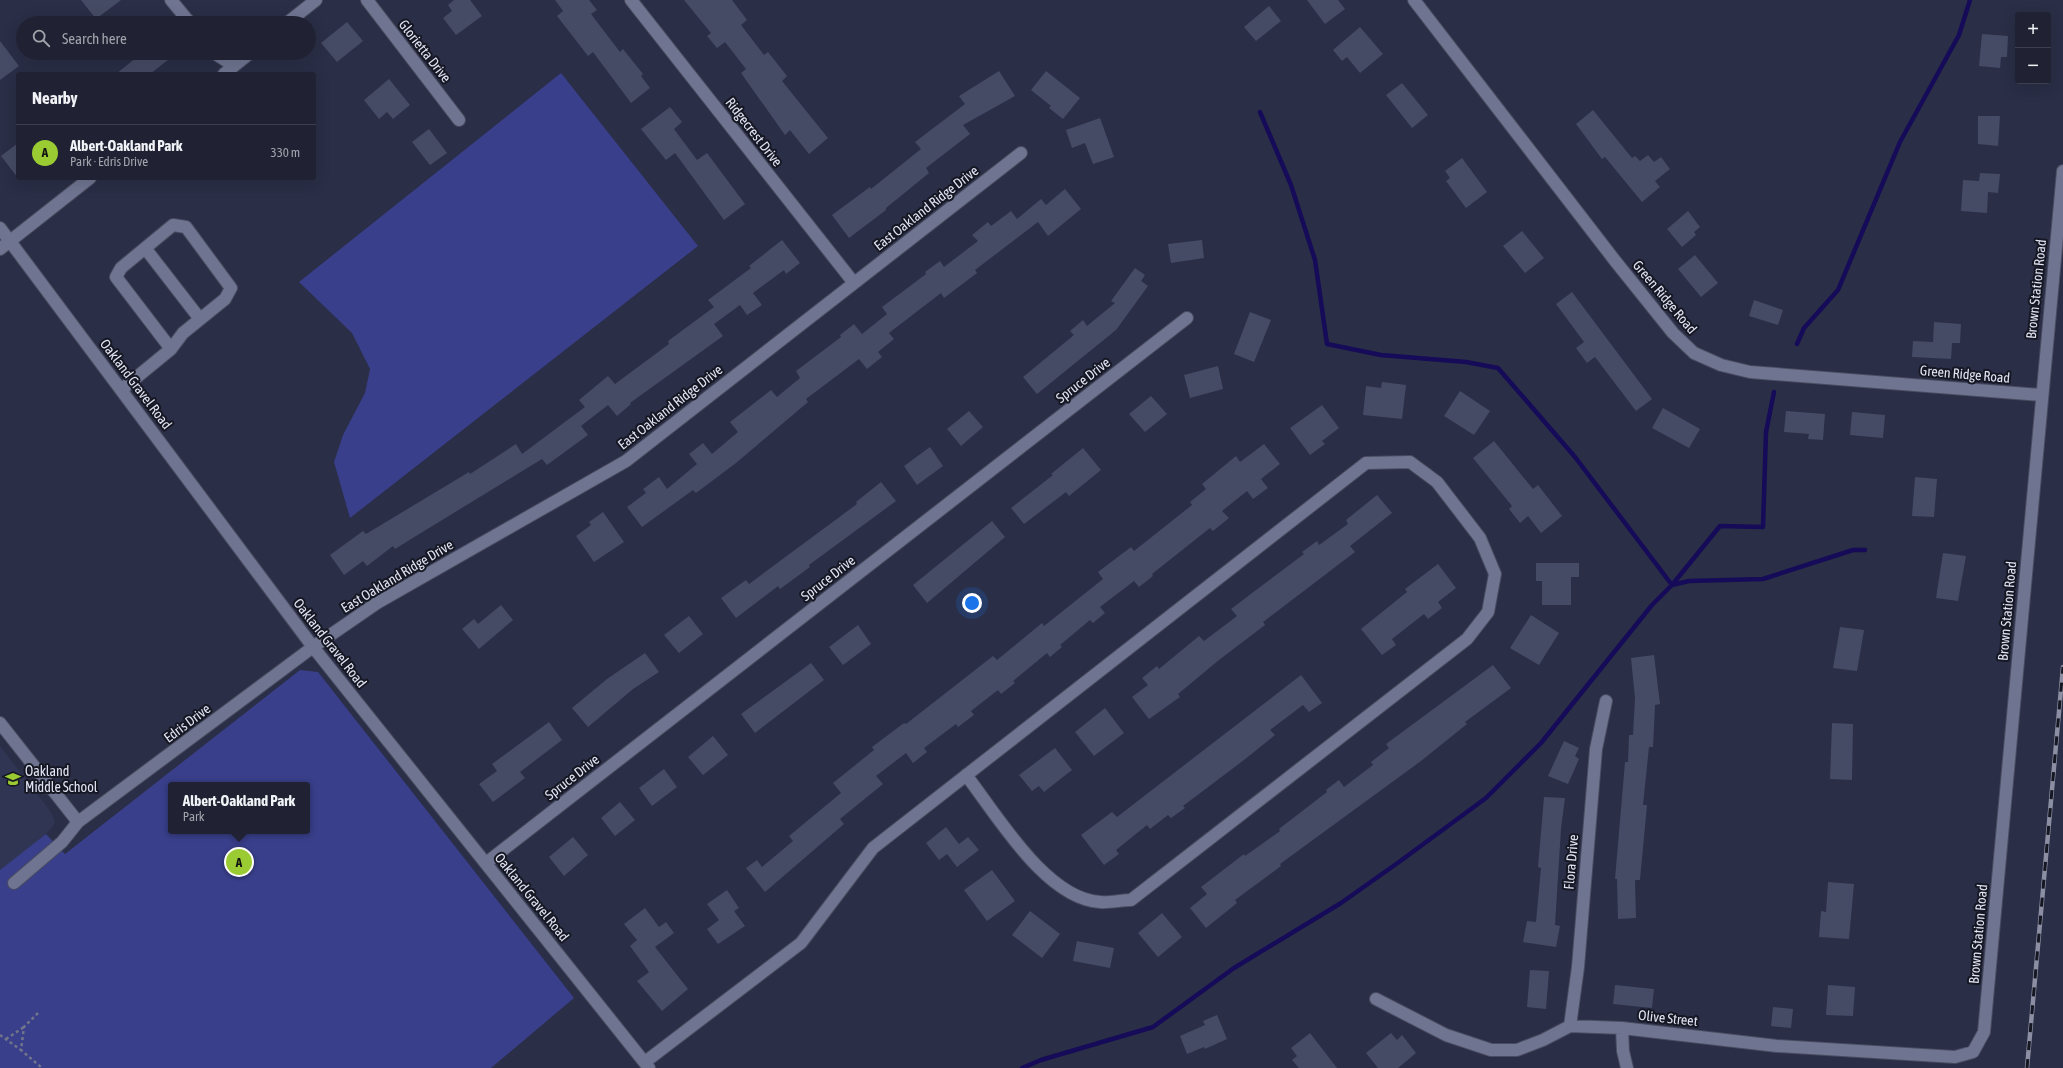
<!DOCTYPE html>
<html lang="en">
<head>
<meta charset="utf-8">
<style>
  body { margin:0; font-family:"Asap Condensed",sans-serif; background:#282a3c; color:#f1f3f6 }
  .controls { position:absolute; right:12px; top:12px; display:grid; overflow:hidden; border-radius:4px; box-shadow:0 4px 16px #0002 }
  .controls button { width:36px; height:36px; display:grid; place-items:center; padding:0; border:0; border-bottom:1px solid #3d3f4f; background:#202234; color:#f1f3f6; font:20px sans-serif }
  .you { position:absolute; left:972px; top:603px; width:14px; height:14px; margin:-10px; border:3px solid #fff; border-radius:50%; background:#1a73e8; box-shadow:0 0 0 6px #1a73e833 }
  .badge { display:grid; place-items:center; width:26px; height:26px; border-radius:50%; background:#9bcb33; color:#111; font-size:13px; font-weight:700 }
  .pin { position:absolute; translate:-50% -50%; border:2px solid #fff; box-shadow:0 1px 4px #0006 }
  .popup { position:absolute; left:168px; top:782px; width:142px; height:52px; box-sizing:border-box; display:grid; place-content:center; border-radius:4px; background:#202234; filter:drop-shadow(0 1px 3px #0005); font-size:13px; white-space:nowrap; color:#a2a4ac }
  .popup b { font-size:15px; color:#f1f3f6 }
  .popup::after { content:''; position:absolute; left:50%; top:100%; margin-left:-8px; border:8px solid transparent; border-top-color:#202234 }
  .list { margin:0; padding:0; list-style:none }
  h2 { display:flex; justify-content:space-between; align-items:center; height:52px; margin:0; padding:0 16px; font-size:17px }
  h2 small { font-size:13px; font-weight:400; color:#a2a4ac }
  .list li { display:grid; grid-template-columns:26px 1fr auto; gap:12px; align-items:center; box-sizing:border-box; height:56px; padding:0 16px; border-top:1px solid #3d3f4f }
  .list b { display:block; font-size:15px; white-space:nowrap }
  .list p { margin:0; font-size:13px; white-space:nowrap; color:#a2a4ac }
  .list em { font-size:13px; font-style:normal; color:#a2a4ac }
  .icon { flex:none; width:22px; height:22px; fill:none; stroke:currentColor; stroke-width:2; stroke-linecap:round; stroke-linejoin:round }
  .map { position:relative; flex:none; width:2063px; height:1068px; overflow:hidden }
  .search { position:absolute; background:#202234; box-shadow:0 4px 16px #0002; left:16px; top:16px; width:300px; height:44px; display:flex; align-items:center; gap:10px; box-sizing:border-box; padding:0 14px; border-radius:22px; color:#a2a4ac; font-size:15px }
  .panel { position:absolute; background:#202234; box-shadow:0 4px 16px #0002; left:16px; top:72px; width:300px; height:108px; border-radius:4px }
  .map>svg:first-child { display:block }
</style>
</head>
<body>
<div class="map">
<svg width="2063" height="1068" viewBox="0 0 2063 1068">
  <rect width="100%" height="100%" fill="#2a2e46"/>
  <path fill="#303554" d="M0,746L51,812L55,822L51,829L31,847L0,870Z"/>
  <path fill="#393f8a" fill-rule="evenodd" d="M561,73L698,246L350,518L334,462L343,435L365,393L370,369L352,333L299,282Z
    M300,670L318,672L574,998L491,1068H0V870L46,834L65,854ZM171,785H307V831H171Z"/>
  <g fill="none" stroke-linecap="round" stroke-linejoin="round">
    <path stroke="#150b59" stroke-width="4.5" d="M1260,112L1291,185L1315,260L1327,344L1381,355L1466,362L1498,368L1575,457L1672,585L1720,526L1763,527L1766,432L1774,392
      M1797,344L1804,328L1838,290L1900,142L1959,35L1970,0
      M1022,1068L1041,1060L1153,1027L1234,968L1341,903L1399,862L1486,798L1541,743L1652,605L1672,585L1689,581L1763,579L1853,550H1865"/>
  </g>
  <path fill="#464b65" d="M81,0H121L96,19Z
    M454,0H470L482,16L456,35L443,18L452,11L448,5Z
    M555,0H589L597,10L591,14L620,52L623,49L643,74L641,76L650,88L631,103L593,52L588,56L557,16L563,11Z
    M684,0H732L747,20L741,25L764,55L768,52L787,76L782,81L828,138L809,154L790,130L785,135L741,73L746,69L725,42L717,48L707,36L711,33Z
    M1307,0H1338L1345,9L1325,24Z
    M1269,6L1281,21L1256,41L1244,27Z
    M347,22L363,41L337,62L321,43Z
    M1360,27L1383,54L1360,73L1347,57L1342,61L1333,50Z
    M1982,34L2008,36L2007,57H2001L2000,68L1979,66Z
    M0,41L19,66L0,80Z
    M142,53H177L150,74H116Z
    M999,71L1015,96L963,125L970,134L926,168L929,173L886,208V210L849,238L832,215L870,187L871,189L921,149L915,142L965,104L959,96Z
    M1046,71L1080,98L1063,119L1049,108L1051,106L1031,90Z
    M389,79L410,105L393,119L387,112L379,119L364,100Z
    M1402,83L1428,115L1412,128L1386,95Z
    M670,107L682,122L674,129L697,160L707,153L745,204L724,220L675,153L666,160L641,129Z
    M1593,110L1632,158L1635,156L1640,161L1648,155L1654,162L1661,157L1670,169L1655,181L1660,187L1642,202L1605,157L1602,159L1576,124Z
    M1978,116H2000L1998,146L1978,144Z
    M1100,118L1114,157L1093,164L1085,143L1072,148L1066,130Z
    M429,129L447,153L430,165L412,142Z
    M18,143V178L1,156Z
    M1462,158L1487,192L1466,208L1446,181L1450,178L1445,171Z
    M1980,173L2000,174L1998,193L1988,192L1987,213L1961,211L1963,180L1979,181Z
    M1065,189L1081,209L1048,236L1038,222L975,270L977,273L944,298L941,293L889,333L894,339L878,352L882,357L867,369L859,359L806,399L808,402L736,463L696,493L693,490L642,527L627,507L646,493L643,489L659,477L667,489L697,464L689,454L703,443L712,454L738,432L730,422L771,390L777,397L800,378L796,371L841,337L840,335L854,324L862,334L887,314L882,307L926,274L925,272L940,261L944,267L978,241L972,235L988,222L991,226L1011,211L1017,219L1041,199L1046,205Z
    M1688,211L1700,227L1694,232L1696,235L1682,247L1667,229Z
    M1522,231L1544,258L1525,273L1503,246Z
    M782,240L800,263L786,274L784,270L753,293L762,305L747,315L740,305L714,324L723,336L630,403L631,404L617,416L608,405L581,426L588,435L547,465L542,459L416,536L395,549L393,546L367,566L363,561L344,575L330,555L363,531L366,534L469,472L470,474L516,444L522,454L585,407L579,400L608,376L615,384L669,344L668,341L714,307L708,300L751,268L749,266Z
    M1202,240L1204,258L1171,263L1168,244Z
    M1695,255L1718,283L1701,297L1678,269Z
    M1135,268L1145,275L1141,281L1148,286L1116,330L1037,394L1023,377L1074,335L1070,331L1083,320L1087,326L1115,303L1111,301Z
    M1572,292L1652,399L1636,411L1595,357L1587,363L1576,348L1584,342L1556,304Z
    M1754,300L1783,310L1778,325L1749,316Z
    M1250,312L1271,320L1254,362L1234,354Z
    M1934,322L1961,324L1960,343H1952L1951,359L1912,357L1913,341L1933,342Z
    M1218,366L1223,389L1190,398L1184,375Z
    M1382,382L1406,385L1402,419L1363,415L1366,386L1381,388Z
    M1460,391L1490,411L1474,435L1444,416Z
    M1151,396L1167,414L1145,432L1129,414Z
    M1322,405L1339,428L1322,441L1325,444L1310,455L1290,428Z
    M1663,408L1700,429L1689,448L1652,428Z
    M969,411L983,427L961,446L947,429Z
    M1786,411L1825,414L1823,440L1808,439L1809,434L1784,432Z
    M1852,412L1885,415L1883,438L1850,435Z
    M1494,441L1533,489L1538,485L1562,516L1541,533L1528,516L1520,523L1509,509L1512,506L1473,458Z
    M1264,444L1280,464L1261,479L1268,488L1253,499L1247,491L1222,511L1229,518L1213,531L1210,528L1152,574L1153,576L1139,587L1134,581L1100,607L1105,613L1093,623L1090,620L1060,645L1062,647L1050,657L1047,653L1013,681L1015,683L1001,694L998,690L971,711L974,715L958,727L956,724L924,748L927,752L913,763L906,753L876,776L883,784L840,819L844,824L765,892L746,868L757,860L762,867L793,841L789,836L841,793L833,783L874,750L872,747L904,723L906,724L993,656L997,660L1042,623L1044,626L1103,579L1098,572L1131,547L1134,551L1192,505L1190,502L1206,489L1202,484L1236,456L1240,462Z
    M930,447L943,466L917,485L904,466Z
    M1083,448L1101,470L1069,496L1066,492L1024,524L1011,508L1053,475L1051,474Z
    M1915,477L1937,479L1934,517L1912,516Z
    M881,482L896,501L809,565L810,567L780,589L778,586L736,618L721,598L746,580L749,584L857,504L856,502Z
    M1377,495L1392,513L1350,546L1355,552L1263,622L1265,625L1219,660L1178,694L1180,697L1149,719L1132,697L1148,685L1142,678L1157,666L1159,669L1199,636L1204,641L1237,616L1231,609L1304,554L1302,552L1317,541L1319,545L1348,524L1346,520Z
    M603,512L624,542L594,562L576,536L591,525L589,522Z
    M992,521L1005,537L927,603L913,585Z
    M1943,553L1966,556L1958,601L1936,598Z
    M1536,563H1579V577H1571V605H1542V581H1536Z
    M1438,564L1456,588L1438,602L1442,608L1428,619L1424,614L1392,639L1396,645L1382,655L1361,629L1407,592L1405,589Z
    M501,605L513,620L479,649L462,629L474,619L478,624Z
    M1531,615L1559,633L1539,665L1510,648Z
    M689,616L703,634L679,653L664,635Z
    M858,625L871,644L843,665L829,647Z
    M1840,627L1864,630L1857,671L1833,668Z
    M645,653L659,672L633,689L588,727L572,708L607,679Z
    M1654,655L1660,704L1655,705L1653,747H1649L1643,805H1647L1640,880H1635L1636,918L1618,919L1617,879H1615L1625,762H1628L1629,735H1633L1635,698L1631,658Z
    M811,663L824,680L755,733L741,714Z
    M1493,665L1511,688L1465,722L1467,724L1421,761L1280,864L1281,866L1235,900L1237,903L1206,928L1190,908L1207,894L1201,887L1244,854L1245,856L1280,831L1279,829L1327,792L1326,790L1339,780L1344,787L1373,765L1371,762L1389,748L1386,744Z
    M1301,675L1322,703L1309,712L1303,705L1270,730L1275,735L1244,760L1183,806L1185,808L1171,818L1168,815L1150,829L1147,825L1116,850L1119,854L1104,865L1081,835L1112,812L1117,817Z
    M1105,708L1124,733L1094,756L1075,732Z
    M549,722L562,740L520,772L525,778L493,802L479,784L497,771L492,764Z
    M1832,723L1853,724L1852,780L1830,779Z
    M713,736L728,755L703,775L688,757Z
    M1564,741L1579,748L1575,756L1579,759L1568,784L1548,776Z
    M1055,748L1072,770L1044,792L1039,786L1032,791L1019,775Z
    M664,769L677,787L652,806L639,788Z
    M1544,797L1565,798L1561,829L1555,925L1560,926L1556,947L1523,942L1527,921L1536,922L1541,868L1538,867Z
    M620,802L635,820L615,836L601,818Z
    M946,827L959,844L968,837L979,850L957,867L947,854L939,860L926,843Z
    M573,837L588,855L564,876L549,857Z
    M992,870L1015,901L987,921L964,890Z
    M1828,882L1854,884L1849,939L1819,937L1821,911L1826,912Z
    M727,890L739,908L734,911L745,926L718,944L707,929L719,920L707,904Z
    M645,908L659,927L666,922L674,933L655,947L688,989L662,1011L637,981L649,972L630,946L637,940L624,924Z
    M1030,911L1060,934L1042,958L1012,935Z
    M1162,913L1182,937L1158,957L1138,933Z
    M1077,941L1114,948L1110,968L1073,961Z
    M1530,970L1549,971L1546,1009L1527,1007Z
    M1615,985L1654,989L1652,1008L1613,1004Z
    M1828,985L1855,987L1853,1016L1826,1015Z
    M1773,1007L1793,1009L1791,1028L1771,1026Z
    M1217,1015L1227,1039L1205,1049L1204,1047L1187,1054L1180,1036L1205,1025L1203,1021Z
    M1310,1033L1337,1068H1299L1292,1060L1297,1056L1291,1048Z
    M1391,1033L1397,1040L1402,1035L1416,1053L1398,1068H1378L1366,1053Z"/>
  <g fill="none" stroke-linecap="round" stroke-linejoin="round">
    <defs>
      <path id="minor" d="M171,0L190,23
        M367,0L459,120
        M631,0L854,283
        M1414,0L1616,262L1673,333L1694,353L1721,365L1750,372L2041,395
        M287,23L316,0
        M214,53L234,66
        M224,74L250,53
        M0,228L313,647L649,1068
        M145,248L200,319
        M0,249L90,178
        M121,390L171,349L183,333L225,299L231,288L186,227L173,225L121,268L116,277L171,349
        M0,723L78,822
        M486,863L1187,318
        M14,883L62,842L78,822L313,647L377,603L626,461L1021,153
        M1376,999L1446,1035L1491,1050H1517L1543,1040L1570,1026L1622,1028L1777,1046L1955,1057L1973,1052L1984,1032L2063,171
        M1570,1026L1578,967L1596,749L1606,701
        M1622,1028L1623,1051L1627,1068
        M645,1062L801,943L873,848L1366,463L1410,462L1437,482L1480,538L1495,574L1488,612L1467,639L1131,900C1121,900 1110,903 1100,902C1046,899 997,815 966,775"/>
    </defs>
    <use href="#minor" stroke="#494c60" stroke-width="14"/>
    <path stroke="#71758a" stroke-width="2.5" stroke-dasharray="3 3" stroke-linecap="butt" d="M38,1013L24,1027L21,1050L42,1068
      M0,1035L21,1050
      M6,1039L24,1027"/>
    <use href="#minor" stroke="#6f7591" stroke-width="12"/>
    <defs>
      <path id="rail" d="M2027,1068L2063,667"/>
    </defs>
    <use href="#rail" stroke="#8c8fa3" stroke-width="4.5"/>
    <use href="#rail" stroke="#151722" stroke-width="3" stroke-dasharray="9" stroke-linecap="butt"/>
  </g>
  <defs>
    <symbol id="school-bare" viewBox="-9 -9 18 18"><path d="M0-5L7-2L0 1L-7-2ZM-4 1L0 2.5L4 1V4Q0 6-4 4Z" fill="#9bcb33" stroke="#151722" stroke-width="2.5" paint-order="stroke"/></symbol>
  </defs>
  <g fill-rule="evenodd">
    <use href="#school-bare" x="2" y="768" width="22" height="22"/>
  </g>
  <g text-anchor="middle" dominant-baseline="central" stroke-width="4" stroke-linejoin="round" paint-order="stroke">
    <g font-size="14" fill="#e1e4f4" stroke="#151722">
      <text transform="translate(425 51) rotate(52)">Glorietta Drive</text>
      <text transform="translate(754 132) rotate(52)">Ridgecrest Drive</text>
      <text transform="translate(926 208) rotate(-38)">East Oakland Ridge Drive</text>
      <text transform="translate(2036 289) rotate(-84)">Brown Station Road</text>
      <text transform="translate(1665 297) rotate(50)">Green Ridge Road</text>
      <text transform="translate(1965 374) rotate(5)">Green Ridge Road</text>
      <text transform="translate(1083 380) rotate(-38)">Spruce Drive</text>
      <text transform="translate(136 384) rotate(53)">Oakland Gravel Road</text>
      <text transform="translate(670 407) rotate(-38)">East Oakland Ridge Drive</text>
      <text transform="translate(397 576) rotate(-31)">East Oakland Ridge Drive</text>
      <text transform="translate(828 578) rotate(-38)">Spruce Drive</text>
      <text transform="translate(2007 611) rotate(-85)">Brown Station Road</text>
      <text transform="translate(330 643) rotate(52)">Oakland Gravel Road</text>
      <text transform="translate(187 723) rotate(-37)">Edris Drive</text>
      <text transform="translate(572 777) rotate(-38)">Spruce Drive</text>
      <text transform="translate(1571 862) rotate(-85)">Flora Drive</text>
      <text transform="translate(532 897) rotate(51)">Oakland Gravel Road</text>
      <text transform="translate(1978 934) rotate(-85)">Brown Station Road</text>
      <text transform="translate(1668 1018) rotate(6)">Olive Street</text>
    </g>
    <g font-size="14" fill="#e1e4f4" stroke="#151722" text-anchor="start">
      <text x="25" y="771">Oakland<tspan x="25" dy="16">Middle School</tspan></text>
    </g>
  </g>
</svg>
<div class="controls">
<button>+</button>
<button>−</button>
</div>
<div class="you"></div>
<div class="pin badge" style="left:239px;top:862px">A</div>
<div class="popup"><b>Albert-Oakland Park</b>Park</div>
<div class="search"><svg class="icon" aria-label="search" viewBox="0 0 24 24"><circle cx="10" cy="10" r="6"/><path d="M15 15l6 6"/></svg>Search here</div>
<section class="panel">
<h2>Nearby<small></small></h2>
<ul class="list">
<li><span class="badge">A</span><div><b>Albert-Oakland Park</b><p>Park · Edris Drive</p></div><em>330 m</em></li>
</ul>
</section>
</div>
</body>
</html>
